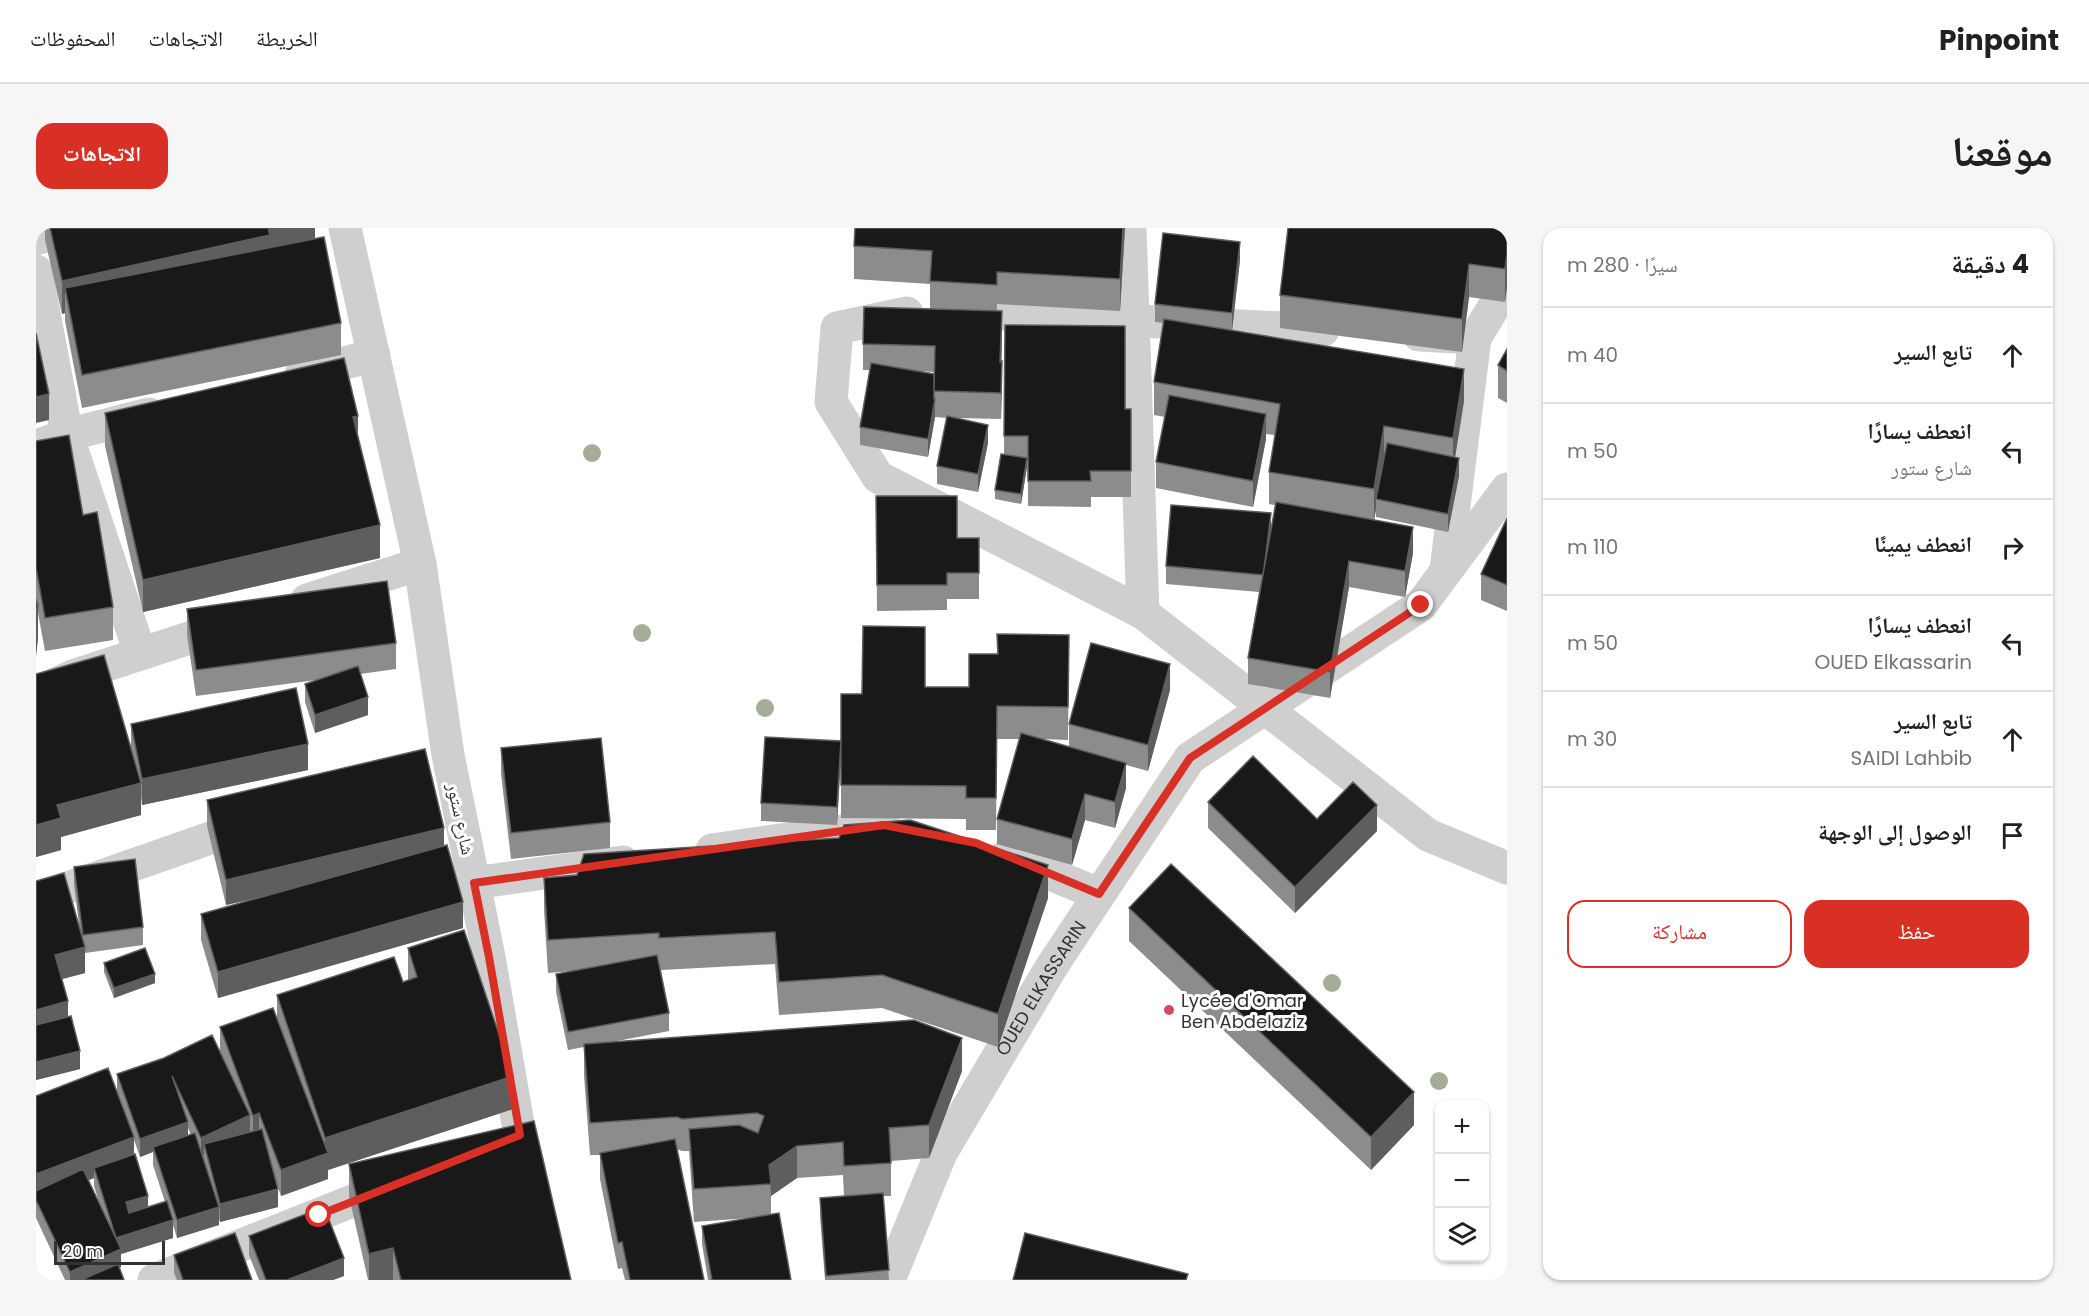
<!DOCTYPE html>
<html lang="ar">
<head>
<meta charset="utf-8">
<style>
  body { margin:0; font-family:Poppins,"Noto Naskh Arabic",sans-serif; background:#f6f6f6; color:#202124; direction:rtl }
  .controls { position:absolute; right:18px; bottom:18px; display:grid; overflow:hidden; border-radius:12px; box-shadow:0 2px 4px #0004 }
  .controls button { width:54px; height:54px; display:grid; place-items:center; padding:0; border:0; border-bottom:2px solid #e0e0e0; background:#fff; color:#202124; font:30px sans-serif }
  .scale { position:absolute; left:18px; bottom:15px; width:111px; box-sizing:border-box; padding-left:6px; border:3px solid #323232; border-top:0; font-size:16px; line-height:21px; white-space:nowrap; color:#323232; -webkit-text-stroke:4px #fff; paint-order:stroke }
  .stop { position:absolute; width:18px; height:18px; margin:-14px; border:4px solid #d93025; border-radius:50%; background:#fff }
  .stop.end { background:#d93025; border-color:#fff; box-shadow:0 2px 6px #0008 }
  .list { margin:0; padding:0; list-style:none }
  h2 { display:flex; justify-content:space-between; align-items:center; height:78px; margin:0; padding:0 24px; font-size:26px }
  h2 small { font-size:20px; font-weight:400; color:#757577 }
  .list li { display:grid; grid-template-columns:39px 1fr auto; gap:18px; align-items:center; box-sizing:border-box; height:96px; padding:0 24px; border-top:2px solid #e0e0e0 }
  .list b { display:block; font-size:22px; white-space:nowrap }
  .list p { margin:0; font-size:20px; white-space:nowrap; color:#757577 }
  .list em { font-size:20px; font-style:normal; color:#757577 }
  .actions { display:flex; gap:12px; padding:18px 24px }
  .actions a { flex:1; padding:14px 0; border:2px solid #d93025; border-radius:18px; text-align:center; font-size:21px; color:#d93025 }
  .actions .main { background:#d93025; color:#fff }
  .icon { flex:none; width:33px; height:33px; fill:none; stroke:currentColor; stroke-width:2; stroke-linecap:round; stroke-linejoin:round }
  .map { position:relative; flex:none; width:1471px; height:1052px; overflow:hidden; direction:ltr; border-radius:18px }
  header { display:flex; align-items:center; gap:36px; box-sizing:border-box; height:84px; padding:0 30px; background:#fff; border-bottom:2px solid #e0e0e0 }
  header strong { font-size:28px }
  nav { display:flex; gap:33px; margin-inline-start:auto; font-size:21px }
  .intro { display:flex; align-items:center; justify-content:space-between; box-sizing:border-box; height:144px; padding:0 36px }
  h1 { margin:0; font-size:42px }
  .button { padding:15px 27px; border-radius:18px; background:#d93025; color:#fff; font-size:21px; font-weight:700 }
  main { display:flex; gap:36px; padding:0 36px }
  aside { flex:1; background:#fff; border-radius:18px; box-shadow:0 2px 4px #0004 }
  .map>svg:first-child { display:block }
</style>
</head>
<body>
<header>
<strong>Pinpoint</strong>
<nav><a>الخريطة</a><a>الاتجاهات</a><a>المحفوظات</a></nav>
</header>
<div class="intro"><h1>موقعنا</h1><a class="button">الاتجاهات</a></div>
<main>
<aside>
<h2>4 دقيقة<small>سيرًا · 280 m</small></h2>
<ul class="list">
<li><svg class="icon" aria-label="ahead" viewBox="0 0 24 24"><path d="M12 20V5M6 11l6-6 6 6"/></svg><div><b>تابع السير</b></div><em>40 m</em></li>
<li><svg class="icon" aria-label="left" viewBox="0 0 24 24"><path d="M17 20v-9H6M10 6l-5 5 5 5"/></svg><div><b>انعطف يسارًا</b><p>شارع ستور</p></div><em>50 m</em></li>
<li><svg class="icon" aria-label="right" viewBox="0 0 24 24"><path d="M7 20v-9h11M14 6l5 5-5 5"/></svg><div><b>انعطف يمينًا</b></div><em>110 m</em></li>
<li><svg class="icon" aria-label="left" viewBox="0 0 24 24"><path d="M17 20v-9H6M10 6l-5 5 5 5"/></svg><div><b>انعطف يسارًا</b><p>OUED Elkassarin</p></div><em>50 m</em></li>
<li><svg class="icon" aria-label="ahead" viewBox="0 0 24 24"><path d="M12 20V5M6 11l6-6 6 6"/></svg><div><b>تابع السير</b><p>SAIDI Lahbib</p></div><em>30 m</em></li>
<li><svg class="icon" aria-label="arrive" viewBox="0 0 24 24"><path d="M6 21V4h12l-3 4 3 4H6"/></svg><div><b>الوصول إلى الوجهة</b></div></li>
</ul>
<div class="actions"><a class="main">حفظ</a><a>مشاركة</a></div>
</aside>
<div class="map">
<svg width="1471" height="1052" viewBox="0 0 1471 1052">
  <rect width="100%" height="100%" fill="#fff"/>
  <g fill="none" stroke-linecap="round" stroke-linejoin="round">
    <g stroke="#cfcfcf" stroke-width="33">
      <path d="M1094,0L1107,385L1392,607L1471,640"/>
      <path d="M0,11L38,0"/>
      <path d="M0,43L31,207L104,425"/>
      <path d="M922,84L1287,102"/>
      <path d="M871,85L801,100L795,174L842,249L1107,385"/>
      <path d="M1383,107L1439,110"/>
      <path d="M265,147L338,127"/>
      <path d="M0,218L31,207L113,186"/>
      <path d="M1410,342L1439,110L1471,57"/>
      <path d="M271,372L384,336"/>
      <path d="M0,465L37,448L193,397"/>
      <path d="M676,622L848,597"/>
      <path d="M970,628L1063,666"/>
      <path d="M438,655L587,634"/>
      <path d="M0,671L217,595"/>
      <path d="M118,1052L354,958"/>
      <path id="s1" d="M853,1052L905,925L1016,738L1154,530L1385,377L1471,261"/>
    </g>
    <path stroke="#cfcfcf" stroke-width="33" d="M309,0L384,336L412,527L453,729L484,907L493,940"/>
  </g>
  <g fill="#a4ae97">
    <circle cx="556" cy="225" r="9"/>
    <circle cx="606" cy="405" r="9"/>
    <circle cx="729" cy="480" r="9"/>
    <circle cx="1296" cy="755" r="9"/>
    <circle cx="1403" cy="853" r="9"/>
  </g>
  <path fill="#8c8c8c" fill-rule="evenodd" d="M9,0H279V10L305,95V127L46,180L29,93V85L26,86L9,12Z
    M1089,0L1084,83L961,76V83L966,109L965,191L922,190L952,215L942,264L901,256V238L911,190L899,189L892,229L824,217V199L834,142H827V116L894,81V56L818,51V18ZM886,143L898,144V146Z
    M1471,0V59L1469,74L1433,69L1426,124L1244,100V67Z
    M1204,32L1196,102L1428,173L1419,229L1423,248L1412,304L1340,289V281L1338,292L1377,325L1369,369L1313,359L1294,470L1212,456V430L1223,364L1130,356V338L1235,301L1239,277L1233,276V244L1239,207L1230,206V211L1217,279L1120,260V234L1129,189L1118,187V154L1128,95L1119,94V76Z
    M969,97L1089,181H1095V269H1055V279L992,278V234H991V239L985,276L959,271V262L968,227Z
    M1471,121V175L1462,170V137Z
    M69,185L322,207L344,330L107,384L69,218Z
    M0,213L47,287L77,379V412L9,423L2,385V410L0,428Z
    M840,268L921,310H943V371H911V382L841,383Z
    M1471,290V383L1445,372V346Z
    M151,381L360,415V441L324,446L332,487L279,505L269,474V456L280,452L160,468L151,407Z
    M1033,407L1032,512L1007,511L1033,519V496L1134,462L1112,543L1090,537V560L1079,600L1049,592L1036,637L961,616V591L983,511H961L960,602H930V591L805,590V466H826L889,459H933L961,426Z
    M0,446L95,520V496L272,542L106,577L105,569V587L25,609V622L0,629Z
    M805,513L801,597L725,593V575Z
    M465,520L574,594V620L475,631L465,546Z
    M171,572L408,617L427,700L182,770L165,712V686L218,671L190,677L171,598Z
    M1172,574L1281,591L1341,603L1259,685L1172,600Z
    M38,639L107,699V717L49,725V745L26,751L32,788L44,841L0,852V653L43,696L38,657Z
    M508,650L1012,670L962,819L846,780L743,787L739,736L625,742L633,785V803L576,814L926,843L893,930L855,933V968H847L853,1052H789L784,988V970L808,968L807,947L761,950L735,968V987L755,1052H672L666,1016V998L714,990L658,994L653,923H646L641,921L668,1052H589L586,1040L582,1041L564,951V927H554L548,848V819L532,822L520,764V746L537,743L512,745L508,682Z
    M1093,680L1378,897L1335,942L1093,713Z
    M372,720L477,881L292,942V951L245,968L242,960V979L184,994L183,991V997L141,1010L137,997V1010L85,1026V1039L83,1040L88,1052H29L0,990V868L81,864V846L184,823V799L241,791V767L367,754L372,752ZM152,900L155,907L152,908ZM98,912L104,929L117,924V937L129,974L112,979L98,927ZM58,950V958L63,974L53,952Z
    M68,735L119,755L78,770L68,744Z
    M313,936L535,1052H332L313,968Z
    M213,1008L308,1048L297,1052H223L213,1027Z
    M138,1027L216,1052H141L138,1045Z"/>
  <path fill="#5e5e5e" d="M232,0H279V20L29,60V85L26,86V53Z
    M1087,0H1089L1084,83V51Z
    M1204,14V32L1196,103V85Z
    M1471,26V59L1469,74V41Z
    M1433,36V69L1426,124V91Z
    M966,83V109L964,159V134Z
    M966,133V159L965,191V165Z
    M1428,141V173L1417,242V210Z
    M13,166V192L0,195V169Z
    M899,171V189L892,229V211Z
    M1230,186V211L1217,279V253Z
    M322,188V220L317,189Z
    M952,197V215L942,264V246Z
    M1348,198V231L1340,271V281L1338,293V261Z
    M991,230V239L985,276V266Z
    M1423,230V248L1412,304V286Z
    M1235,285V303L1228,347Z
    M344,297V330L107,384V352Z
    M1377,299V325L1369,369V343Z
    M1313,333V359L1294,470V444Z
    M2,377V410L0,428V396Z
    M1134,436V462L1112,543V517Z
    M332,469V487L279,505V487Z
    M805,513V531L801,597V579Z
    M272,516V542L106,577V551Z
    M1090,535V560L1079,600V574Z
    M105,555V587L25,609V622L0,629V597L21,577Z
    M1049,566V592L1036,637V611Z
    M1341,577V603L1259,685V659Z
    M408,600V626L190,677V652Z
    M1012,637V670L962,819V786Z
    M427,674V700L182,770V744Z
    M49,719V745L19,753V727Z
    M119,746V755L78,770V760Z
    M32,773V799L0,808V782Z
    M926,810V843L893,930V897Z
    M44,823V841L0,852V834Z
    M477,848V881L292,942V951L245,968V942L289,926V910Z
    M1378,864V897L1335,942V909Z
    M223,885V911L217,914V888Z
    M214,887V905L168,916V927L165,928V910Z
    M152,894V912L117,919V924L104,929V911Z
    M98,909V935L58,940V950L0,972V946Z
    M761,918V950L735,968L733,937Z
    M242,961V979L184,994V976Z
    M112,968V986L90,992V974Z
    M183,979V997L141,1010V992Z
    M137,992V1010L85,1026V1039L56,1052H34V1044L80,1010Z
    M357,1020V1052H333V1026Z
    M308,1030V1048L297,1052H251Z"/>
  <path fill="#191919" stroke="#5e5e5e" stroke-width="1.5" d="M14,0H232L234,7L26,53Z
    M819,0H1087L1084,51L961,44V57L894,53L896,23L818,18Z
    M1252,0H1471V26L1469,41L1433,36L1426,91L1244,67Z
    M1127,5L1204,14L1196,85L1119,76Z
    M288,9L305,95L46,147L29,60Z
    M828,79L966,83L964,134L966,133L965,165L898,163L899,118L827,116Z
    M1128,91L1428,141L1417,210L1348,198L1338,261L1233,244L1244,176L1118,154Z
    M969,97L1089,98V181H1095V243H1054L1055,253H992V208H968Z
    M0,105L13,166L0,169Z
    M1471,121V143L1462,137Z
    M308,130L322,188L317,189L344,297L107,352L69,185Z
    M835,135L898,146V171H899L892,211L824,199Z
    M1133,167L1230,186L1217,253L1120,234Z
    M911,188L952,197L942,246L901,238Z
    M33,207L47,287L61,284L77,379L9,390L0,340V213Z
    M1351,215L1423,230L1412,286L1340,271Z
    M965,226L991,230L985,266L959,262Z
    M840,268H921V310H943V345H911V357H841Z
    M1240,274L1377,299L1369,343L1313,333L1294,444L1212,430Z
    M1135,277L1235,285L1230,326L1227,347L1130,338Z
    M1471,290V357L1445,346Z
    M351,353L360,415L160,442L151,381Z
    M0,371L2,377L0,396Z
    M827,398L889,399V459H933V426H962L961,406L1033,407L1032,479L961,478L960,570H930V558L805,557V466H826Z
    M1055,415L1134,436L1112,517L1033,496Z
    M68,427L105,555L21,577L25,590L0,597V446Z
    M322,438L332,469L279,487L269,456Z
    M260,460L272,516L106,551L95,496Z
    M985,505L1090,535L1079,574L1049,566L1036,611L961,591Z
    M729,509L805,513L801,579L725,575Z
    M565,510L574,594L475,605L465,520Z
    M389,521L408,600L190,652L171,572Z
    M1217,528L1281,591L1317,554L1341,577L1259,659L1172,574Z
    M874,592L1012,637L962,786L846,747L743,754L739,704L623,710V705L512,712L508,650L541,647L548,626L803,610L808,597Z
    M411,617L427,674L182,744L165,686Z
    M99,631L107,699L47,707L38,639Z
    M1135,636L1378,864L1335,909L1093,680Z
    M28,645L49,719L19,727L32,773L0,782V653Z
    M428,702L477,848L289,910L241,767L358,729L367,754L381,749L372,720Z
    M109,720L119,746L78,760L68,735Z
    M621,727L633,785L532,804L520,746Z
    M237,780L292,925L245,942L223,885L217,888L184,799Z
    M35,788L44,823L0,834V797Z
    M878,792L926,810L893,897L853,900L855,935L808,938L807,914L761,918L733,937L735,956L658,961L653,901L703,897L722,905L728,888L721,885L646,891L641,889L554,895L548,816Z
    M176,807L214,887L165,910L136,848L152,894L104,911L81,846L128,830Z
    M72,840L98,909L0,946V868Z
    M498,893L535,1052H365L357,1020L333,1026L313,936Z
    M226,901L242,961L184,976L168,916Z
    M159,905L183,979L141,992L117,919Z
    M639,911L668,1052H594L586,1014L582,1015L564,925Z
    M99,926L112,968L90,974L93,985L131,973L137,992L80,1010L58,940Z
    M47,941L85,1021L34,1044L0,972V963Z
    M847,965L853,1042L790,1048L784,970Z
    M288,979L308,1030L251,1052H230L213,1008Z
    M743,985L755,1052H676L666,998Z
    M199,1005L216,1052H147L138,1027Z
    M989,1005L1152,1046L1150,1052H977Z
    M82,1036L88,1052H45Z"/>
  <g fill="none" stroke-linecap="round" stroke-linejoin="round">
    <path stroke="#d93025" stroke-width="8" d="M283,987L484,907L453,729L438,655L848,597L940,615L1063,666L1154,530L1385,377"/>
  </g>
  <circle fill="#d8465c" stroke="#fff" stroke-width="2" cx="1133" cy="782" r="6"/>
  <g text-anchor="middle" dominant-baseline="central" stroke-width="6" stroke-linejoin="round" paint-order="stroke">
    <g font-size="18" fill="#323232" stroke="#fff">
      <text transform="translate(425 591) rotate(78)">شارع ستور</text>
      <text stroke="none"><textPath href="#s1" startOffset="330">OUED ELKASSARIN</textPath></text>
    </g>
    <g font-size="18" fill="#323232" stroke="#fff" text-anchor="start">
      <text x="1145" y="772">Lycée d'Omar<tspan x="1145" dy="21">Ben Abdelaziz</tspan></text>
    </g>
  </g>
</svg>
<div class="controls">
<button>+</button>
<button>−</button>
<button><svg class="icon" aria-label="layers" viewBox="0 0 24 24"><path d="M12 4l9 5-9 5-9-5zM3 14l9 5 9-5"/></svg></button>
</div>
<div class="scale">20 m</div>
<div class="stop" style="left:283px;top:987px"></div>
<div class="stop end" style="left:1385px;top:377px"></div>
</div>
</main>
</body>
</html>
